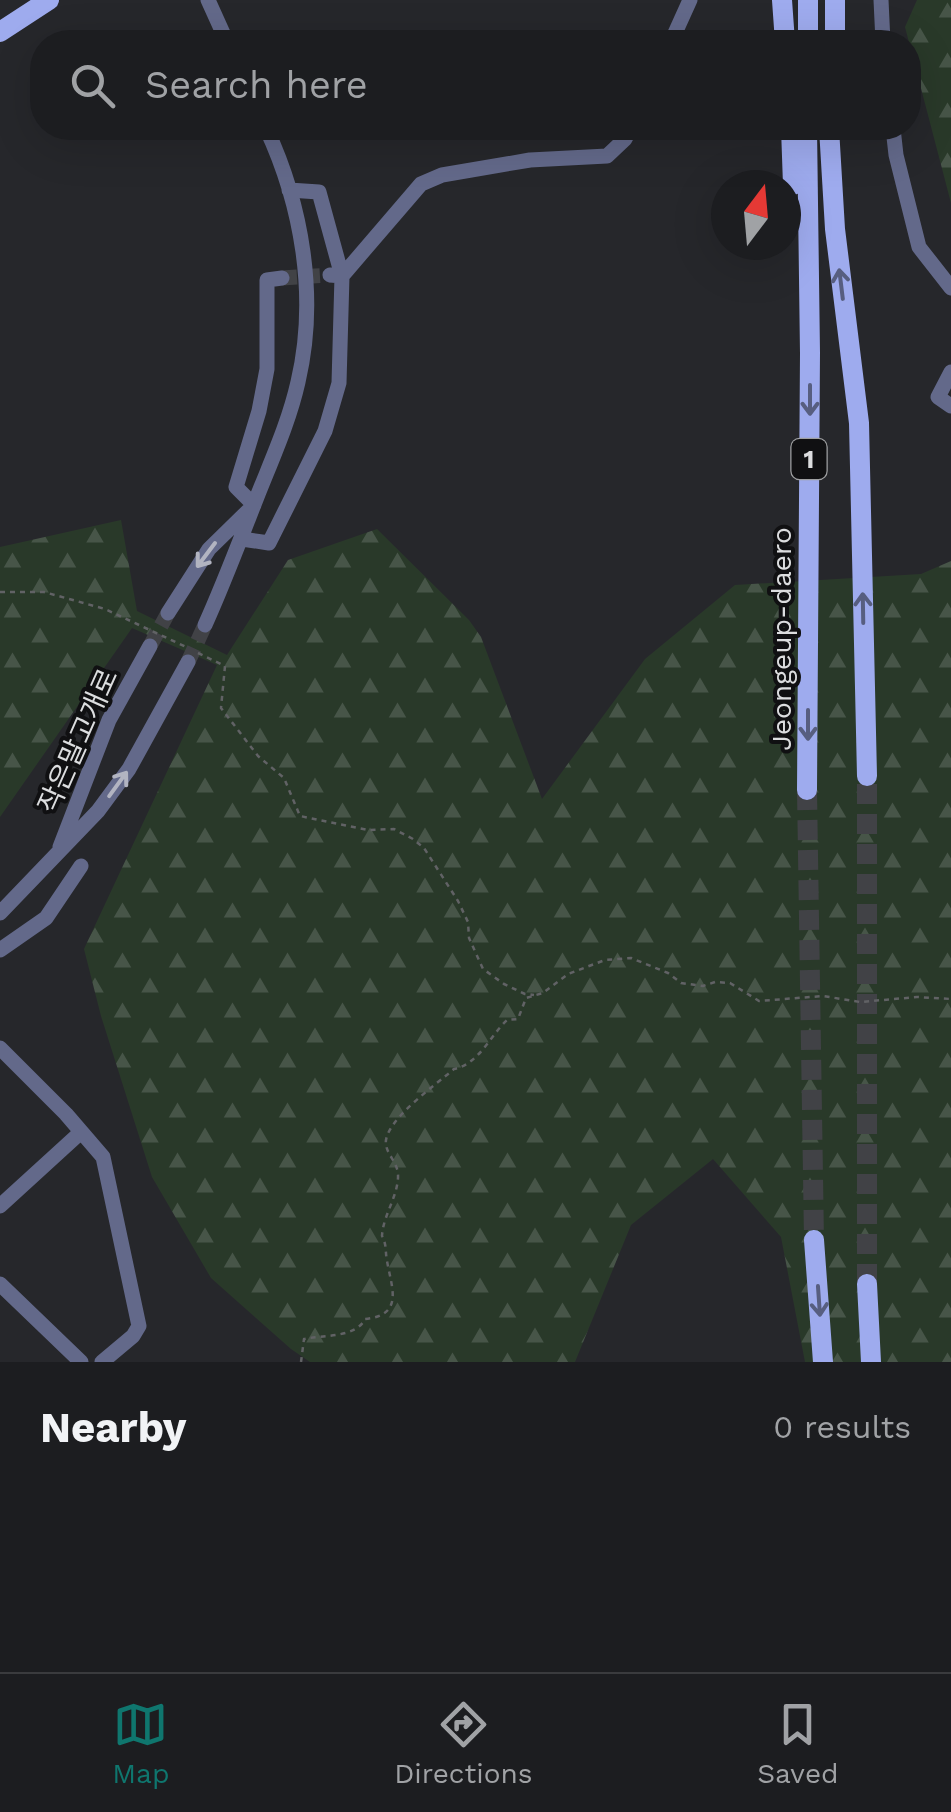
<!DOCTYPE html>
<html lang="en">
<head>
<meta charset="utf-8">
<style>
  body { margin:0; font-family:"Work Sans","Noto Sans KR",sans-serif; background:#292a2d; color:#f1f3f6 }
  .compass { position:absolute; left:711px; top:170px; width:90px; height:90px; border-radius:50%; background:#1c1d20; box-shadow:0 10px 40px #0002; rotate:16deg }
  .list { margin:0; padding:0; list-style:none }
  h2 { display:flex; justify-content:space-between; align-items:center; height:130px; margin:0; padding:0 40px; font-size:42px }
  h2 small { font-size:32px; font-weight:400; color:#a0a2a5 }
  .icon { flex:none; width:55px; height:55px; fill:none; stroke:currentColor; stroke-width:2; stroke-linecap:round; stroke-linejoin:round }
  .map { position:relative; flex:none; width:951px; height:1362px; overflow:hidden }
  .search { position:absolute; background:#1c1d20; box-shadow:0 10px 40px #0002; left:30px; right:30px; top:30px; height:110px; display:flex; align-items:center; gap:25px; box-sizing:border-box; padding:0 35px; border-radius:40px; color:#a0a2a5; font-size:38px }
  .sheet { height:310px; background:#1c1d20 }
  nav { display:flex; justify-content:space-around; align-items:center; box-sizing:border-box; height:140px; border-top:2px solid #3a3b3e; background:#1c1d20; font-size:28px; color:#a0a2a5 }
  nav a { display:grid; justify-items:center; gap:5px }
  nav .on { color:#0f766e }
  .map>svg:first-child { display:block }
</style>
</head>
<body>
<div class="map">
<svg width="951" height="1362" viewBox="0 0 951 1362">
  <defs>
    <pattern id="forest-firs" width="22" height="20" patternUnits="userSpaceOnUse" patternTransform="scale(2.5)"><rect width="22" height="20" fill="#293929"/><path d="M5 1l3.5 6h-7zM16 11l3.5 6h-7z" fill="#475548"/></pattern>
  </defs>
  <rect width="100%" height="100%" fill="#26272b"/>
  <path fill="url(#forest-firs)" d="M917,0H951V203L905,27Z
    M121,520L137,611L227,655L288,560L377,529L469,620L481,637L542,799L645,659L735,585L921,574L951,561V1362H805L781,1237L713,1159L631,1225L575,1362H310L291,1349L211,1278L152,1177L101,1016L84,949L217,665L132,628L0,817V547Z"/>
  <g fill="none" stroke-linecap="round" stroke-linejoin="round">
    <path stroke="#414246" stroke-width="15" stroke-dasharray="15 8" stroke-linecap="butt" d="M282,278L330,275
      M150,646L168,613
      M188,662L205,625"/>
    <path stroke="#414246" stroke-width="20" stroke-dasharray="20 10" stroke-linecap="butt" d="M807,790L814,1240
      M867,1284V776"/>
    <path stroke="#616265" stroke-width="2.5" stroke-dasharray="5 5" stroke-linecap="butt" d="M0,592H44L105,609L186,647
      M198,653L225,666L221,708L258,756L284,778L300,816L368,830L394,829L413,839L424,848L458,901L468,922L469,938L483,969L504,984L525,994L534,995
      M301,1362L304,1339C322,1335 356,1338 365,1319C404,1315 392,1289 387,1261C385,1251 387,1245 382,1236C383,1215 399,1195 398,1174C397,1162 388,1156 386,1145C382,1122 437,1084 454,1069C479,1064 490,1036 507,1020L518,1019L526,998L543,993L568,974L605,960L631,958L668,973L681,983L703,986L715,982L730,983L759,1001L823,996L860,1002L917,997L951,999"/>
    <path stroke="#63698a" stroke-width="15" d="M208,0L227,42
      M881,0L883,42
      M671,42L690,0
      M893,128L896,155L919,247L951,288
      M330,275L342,276L421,184L442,175L530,160L607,156L625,139L631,128
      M951,372L938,397L951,406
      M254,505L236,487L259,411L267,369V280L282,278
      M242,539L269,543L325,431L339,383L342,276L319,192L289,190
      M168,613L209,549L251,508
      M205,625C224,583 240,540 257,497C272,459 289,422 298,382C318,297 302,205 266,128
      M60,847L109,720L150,646
      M0,913L98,811L129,769L188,662
      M0,950L46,918L81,866
      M0,1048L66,1114L103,1157L139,1326L133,1336L102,1362
      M0,1206L81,1132
      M0,1284L81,1362"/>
    <path stroke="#9eabee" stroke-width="20" d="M782,0L785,42
      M835,0V42
      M0,32L49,0
      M808,42V0
      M791,128L793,185
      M807,128L810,353L807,790
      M829,128L835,229L859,423L867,776
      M814,1240L823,1362
      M867,1284L871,1362"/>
  </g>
  <defs><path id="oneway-shaft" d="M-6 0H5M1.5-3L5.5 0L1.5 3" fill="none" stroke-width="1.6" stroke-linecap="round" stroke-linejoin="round" transform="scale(2.5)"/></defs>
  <g stroke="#575e80">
    <use href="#oneway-shaft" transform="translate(841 284) rotate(-97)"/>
    <use href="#oneway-shaft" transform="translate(810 400) rotate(90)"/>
    <use href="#oneway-shaft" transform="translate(863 608) rotate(-91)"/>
    <use href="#oneway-shaft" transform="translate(808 725) rotate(90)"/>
    <use href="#oneway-shaft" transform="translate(819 1301) rotate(86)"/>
  </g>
  <g stroke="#b2b4c1">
    <use href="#oneway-shaft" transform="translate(206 555) rotate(127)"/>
    <use href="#oneway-shaft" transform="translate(118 784) rotate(-54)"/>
  </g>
  <g text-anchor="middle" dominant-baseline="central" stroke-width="8" stroke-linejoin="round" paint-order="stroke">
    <rect fill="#101012" stroke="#9fa0a2" stroke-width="2.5" x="791.5" y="439" width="35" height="40" rx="8"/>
    <g font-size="25" font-weight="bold" fill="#dcdddf">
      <text x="809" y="459">1</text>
    </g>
    <g font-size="28" fill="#dcdddf" stroke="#101012">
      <text transform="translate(781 639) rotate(-90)">Jeongeup-daero</text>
      <text transform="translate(78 741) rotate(-66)">작은말고개로</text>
    </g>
  </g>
</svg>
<svg class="compass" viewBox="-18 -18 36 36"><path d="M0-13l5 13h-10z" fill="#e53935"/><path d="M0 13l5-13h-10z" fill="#a0a2a5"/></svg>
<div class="search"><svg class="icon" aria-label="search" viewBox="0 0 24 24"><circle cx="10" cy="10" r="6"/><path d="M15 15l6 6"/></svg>Search here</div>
</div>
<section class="sheet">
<h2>Nearby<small>0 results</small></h2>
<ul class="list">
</ul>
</section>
<nav>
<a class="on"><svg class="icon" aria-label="map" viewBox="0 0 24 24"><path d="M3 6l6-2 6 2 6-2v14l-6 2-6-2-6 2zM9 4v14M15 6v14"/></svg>Map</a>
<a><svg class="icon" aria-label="directions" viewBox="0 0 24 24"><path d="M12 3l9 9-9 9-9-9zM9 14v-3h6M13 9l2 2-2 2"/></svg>Directions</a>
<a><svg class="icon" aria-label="saved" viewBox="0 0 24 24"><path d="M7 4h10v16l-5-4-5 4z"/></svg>Saved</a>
</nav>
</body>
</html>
